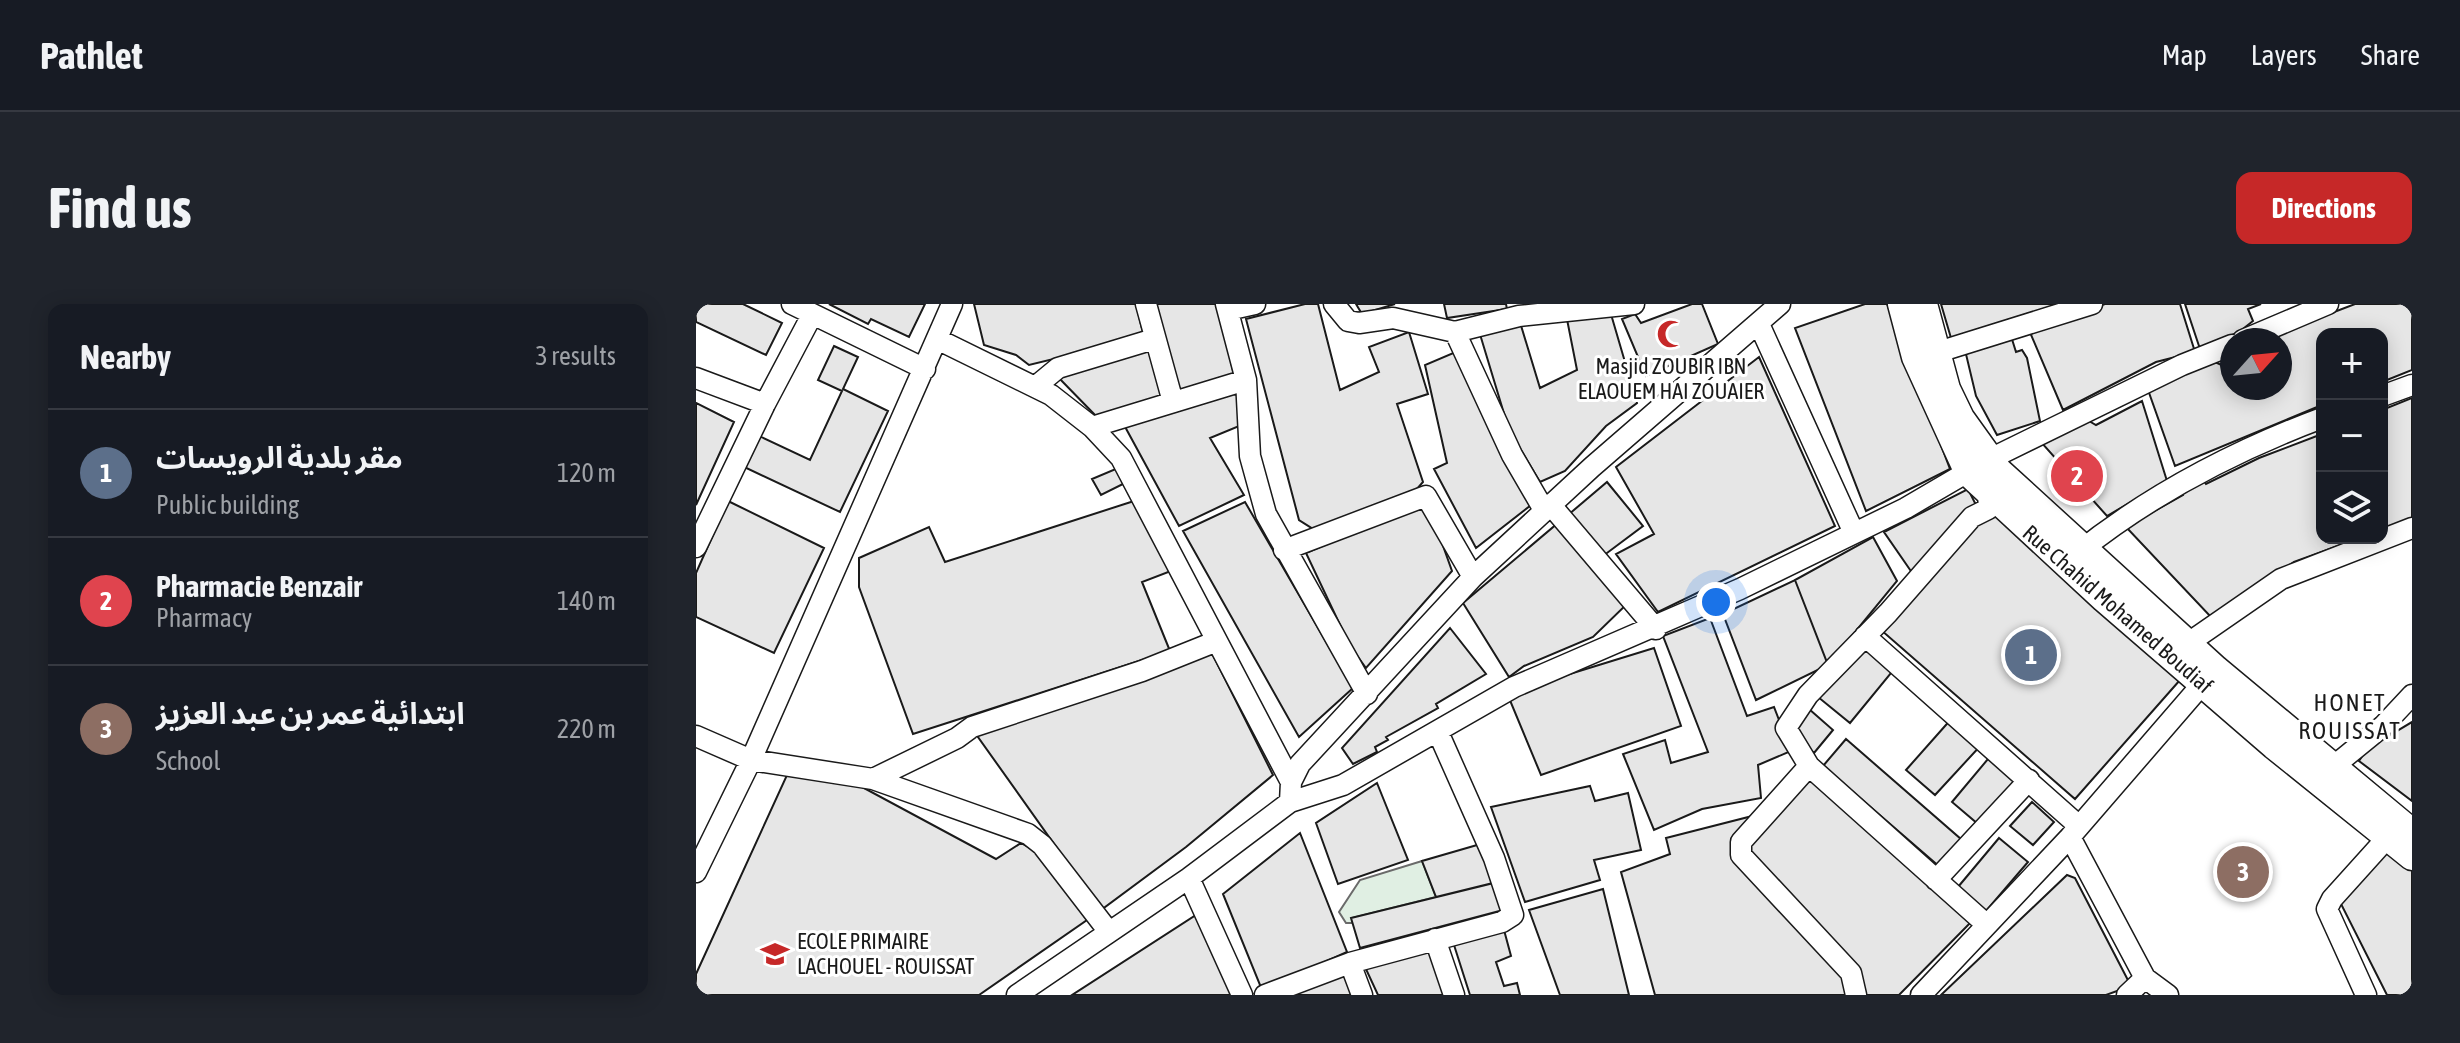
<!DOCTYPE html>
<html lang="en">
<head>
<meta charset="utf-8">
<style>
  body { margin:0; font-family:"Asap Condensed","Noto Sans Arabic",sans-serif; background:#20242c; color:#f1f3f6 }
  .controls { position:absolute; right:24px; top:24px; display:grid; overflow:hidden; border-radius:16px; box-shadow:0 4px 20px #0003 }
  .controls button { width:72px; height:72px; display:grid; place-items:center; padding:0; border:0; border-bottom:2px solid #363941; background:#171b24; color:#f1f3f6; font:40px sans-serif }
  .compass { position:absolute; left:1524px; top:24px; width:72px; height:72px; border-radius:50%; background:#171b24; box-shadow:0 4px 20px #0003; rotate:63deg }
  .you { position:absolute; left:1020px; top:298px; width:28px; height:28px; margin:-20px; border:6px solid #fff; border-radius:50%; background:#1a73e8; box-shadow:0 0 0 12px #1a73e833 }
  .badge { display:grid; place-items:center; width:52px; height:52px; border-radius:50%; background:#c62828; color:#fff; font-size:26px; font-weight:700 }
  .pin { position:absolute; translate:-50% -50%; border:4px solid #fff; box-shadow:0 2px 8px #0006 }
  .list { margin:0; padding:0; list-style:none }
  h2 { display:flex; justify-content:space-between; align-items:center; height:104px; margin:0; padding:0 32px; font-size:34px }
  h2 small { font-size:26px; font-weight:400; color:#9ea1a6 }
  .list li { display:grid; grid-template-columns:52px 1fr auto; gap:24px; align-items:center; box-sizing:border-box; height:128px; padding:0 32px; border-top:2px solid #363941 }
  .list b { display:block; font-size:30px; white-space:nowrap }
  .list p { margin:0; font-size:26px; white-space:nowrap; color:#9ea1a6 }
  .list em { font-size:26px; font-style:normal; color:#9ea1a6 }
  .icon { flex:none; width:44px; height:44px; fill:none; stroke:currentColor; stroke-width:2; stroke-linecap:round; stroke-linejoin:round }
  .map { position:relative; flex:none; width:1716px; height:691px; overflow:hidden; border-radius:16px }
  header { display:flex; align-items:center; gap:48px; box-sizing:border-box; height:112px; padding:0 40px; background:#171b24; border-bottom:2px solid #363941 }
  header strong { font-size:38px }
  nav { display:flex; gap:44px; margin-inline-start:auto; font-size:28px }
  .intro { display:flex; align-items:center; justify-content:space-between; box-sizing:border-box; height:192px; padding:0 48px }
  h1 { margin:0; font-size:56px }
  .button { padding:20px 36px; border-radius:16px; background:#c62828; color:#fff; font-size:28px; font-weight:700 }
  main { display:flex; gap:48px; padding:0 48px }
  aside { flex:1; background:#171b24; border-radius:16px; box-shadow:0 4px 20px #0003 }
  .map>svg:first-child { display:block }
</style>
</head>
<body>
<header>
<strong>Pathlet</strong>
<nav><a>Map</a><a>Layers</a><a>Share</a></nav>
</header>
<div class="intro"><h1>Find us</h1><a class="button">Directions</a></div>
<main>
<aside>
<h2>Nearby<small>3 results</small></h2>
<ul class="list">
<li><span class="badge" style="background:#5c6f8a">1</span><div><b>مقر بلدية الرويسات</b><p>Public building</p></div><em>120 m</em></li>
<li><span class="badge" style="background:#e0444e">2</span><div><b>Pharmacie Benzair</b><p>Pharmacy</p></div><em>140 m</em></li>
<li><span class="badge" style="background:#8d6e63">3</span><div><b>ابتدائية عمر بن عبد العزيز</b><p>School</p></div><em>220 m</em></li>
</ul>
</aside>
<div class="map">
<svg width="1716" height="691" viewBox="0 0 1716 691">
  <rect width="100%" height="100%" fill="#fff"/>
  <path fill="#e0efe3" stroke="#6a6a6a" stroke-width="2" d="M726,557L740,593L656,614L657,619H650L643,608L664,576Z"/>
  <path fill="#e6e6e6" stroke="#1a1a1a" stroke-width="2" d="M0,0H47L86,19L70,51L0,18Z
    M133,0H229L213,33L175,15L172,20Z
    M278,0H440L448,33L333,61L320,51L288,41Z
    M458,0H522L538,71L481,89Z
    M609,0H622L644,86L683,68L673,43L713,28L732,90L701,100L727,178L720,186L622,228L603,216L550,15Z
    M660,0H699L666,10Z
    M748,0H810L811,5L751,14Z
    M868,0H912L941,99L910,122L869,167L844,178L813,126L783,27L823,15L844,84L881,66Z
    M996,0H1006L1022,40L950,72L926,15L939,10L945,19Z
    M1169,0H1191L1254,165L1170,207L1099,24Z
    M1245,0H1363L1255,34Z
    M1409,0H1484L1499,48L1460,58L1367,106L1333,26Z
    M1489,0H1565L1552,5L1557,17L1543,28L1504,45Z
    M1659,0H1716V66L1686,78V30H1626V101L1479,162L1451,83L1517,57L1534,65L1536,63V84H1584V36H1565Z
    M1315,32L1320,48L1326,46L1331,54L1344,117L1301,131L1280,92L1269,46Z
    M138,42L162,53L147,85L192,107L144,208L44,161L59,130L114,156L146,87L122,76Z
    M453,46L467,93L401,113L360,71Z
    M762,47L839,198L780,244L738,165L751,159L729,61Z
    M1063,53L1139,222L962,308L920,250L958,230L920,163Z
    M541,83L553,118L514,134L548,191L483,222L427,119Z
    M1716,94V215L1686,226V106Z
    M1446,97L1471,177L1411,212L1344,137L1393,117L1400,121Z
    M0,99L38,118L0,201Z
    M1626,130V234H1664L1598,258L1514,312L1430,223L1487,191L1486,187L1508,177L1510,180L1563,154Z
    M422,164L429,179L405,191L396,175Z
    M911,178L947,222L907,252L872,211Z
    M1272,185L1281,203L1219,273L1188,228Z
    M32,197L128,244L78,349L0,313V269Z
    M438,197L475,267L446,278L474,347L217,430L163,283V254L233,223L249,258Z
    M731,197L756,267L670,364L654,342L610,249Z
    M549,198L657,384L603,433L487,227Z
    M1292,205L1484,376L1379,495L1185,326Z
    M862,219L933,298L897,333L828,362L813,373L767,299Z
    M1177,233L1201,277L1132,361L1099,276Z
    M1099,276L1132,361L1060,396L1027,310Z
    M1014,314L1051,412L1078,403L1095,447L1062,461L1065,494L1006,505L958,526L927,450L969,436L975,459L1012,448L967,332Z
    M754,324L790,370L740,400L742,404L690,433L692,436L679,443L681,448L657,460L646,444Z
    M1170,338L1200,363L1154,419L1122,393Z
    M958,344L985,422L845,471L813,394L851,377Z
    M516,349L577,471L490,543L405,606L277,426Z
    M1113,405L1137,426L1118,449L1101,435L1100,421Z
    M1257,413L1287,439L1239,491L1210,466Z
    M1716,418V497L1663,457L1671,445Z
    M1150,435L1266,536L1245,564L1127,462Z
    M1297,449L1324,471L1282,520L1256,498Z
    M1117,469L1280,613L1203,691H959L925,568L974,550L970,534L1064,510Z
    M91,471L155,477L300,555L325,539L341,548L391,616L283,691H0V670Z
    M681,479L712,556L642,580L620,519Z
    M894,482L899,497L932,489L945,546L898,556L904,576L829,598L795,503Z
    M1336,498L1358,518L1337,541L1314,522Z
    M604,529L651,648L566,686L527,590Z
    M1303,534L1332,558L1290,607L1262,583Z
    M788,539L801,578L740,593L726,557Z
    M1693,541L1716,562V691H1691L1643,596Z
    M1371,571L1379,574L1435,682L1410,691H1245Z
    M806,577L811,605L664,644L655,614Z
    M907,585L933,691H864L833,606Z
    M500,611L541,691H376Z
    M808,626L815,652L800,658L808,682L821,679L824,691H774L758,641Z
    M738,646L752,691H682L669,663Z
    M649,667L658,691H583Z"/>
  <g fill="none" stroke-linecap="round" stroke-linejoin="round">
    <defs>
      <path id="minor" d="M96,0L229,65
        M450,0L477,98
        M530,0L550,76L554,152L570,210L671,390
        M638,0L652,17L663,19L697,14L759,28L823,12L938,0
        M532,6L559,0
        M1063,20L1158,229
        M759,28L816,151L848,206
        M243,36L355,91L396,123L425,154L595,478
        M1547,36L1632,0
        M1239,49L1396,0
        M0,74L69,100L116,11
        M339,83L362,64L458,35
        M1686,92L1716,81
        M396,123L550,76
        M854,200L960,325
        M0,243L69,100
        M588,246L730,192L777,273
        M1379,251C1452,192 1538,147 1626,114
        M1169,332L1383,522
        M1491,340L1585,275L1716,224
        M0,432L55,456L177,475L332,530L346,541L413,628
        M1113,462L1045,538V551L1155,669L1160,691
        M1627,471L1687,422L1716,391
        M177,475L261,434L276,423L446,367L521,337
        M594,498L595,478L604,460L777,273L896,163L1084,0
        M1374,533L1449,674L1472,691
        M0,568L55,456L256,0
        M493,574L546,691
        M1240,576L1333,476
        M1291,621L1113,462L1090,424L1112,391L1192,309L1276,213L1292,205L1293,192
        M739,635L758,691
        M654,659L666,691
        M321,691L493,574L594,498L647,481L818,383L1044,285L1210,204L1292,156L1486,61L1536,41
        M569,691L654,659L806,618L817,611L798,554L742,428
        M1225,691L1374,533L1514,371
        M1431,691L1449,674
        M1670,691L1631,605L1636,595L1691,534"/>
      <path id="major" d="M1205,0L1219,53L1272,169L1408,295L1578,442L1716,553
        M1228,0L1251,85L1265,114L1303,167L1520,365L1716,528"/>
    </defs>
    <use href="#minor" stroke="#1a1a1a" stroke-width="23"/>
    <use href="#major" stroke="#1a1a1a" stroke-width="29"/>
    <use href="#minor" stroke="#fff" stroke-width="20"/>
    <use href="#major" stroke="#fff" stroke-width="26"/>
  </g>
  <defs>
    <symbol id="mosque-bare" viewBox="-9 -9 18 18"><path d="M3.5-4.9A6 6 0 1 0 3.5 4.9A5 5 0 1 1 3.5-4.9Z" fill="#c62828" stroke="#fff" stroke-width="2.5" paint-order="stroke"/></symbol>
    <symbol id="school-bare" viewBox="-9 -9 18 18"><path d="M0-5L7-2L0 1L-7-2ZM-4 1L0 2.5L4 1V4Q0 6-4 4Z" fill="#c62828" stroke="#fff" stroke-width="2.5" paint-order="stroke"/></symbol>
  </defs>
  <g fill-rule="evenodd">
    <use href="#mosque-bare" x="955" y="10" width="40" height="40"/>
    <use href="#school-bare" x="59" y="630" width="40" height="40"/>
  </g>
  <g text-anchor="middle" dominant-baseline="central" stroke-width="6" stroke-linejoin="round" paint-order="stroke">
    <g font-size="22" fill="#1a1a1a" stroke="#fff">
      <text x="975" y="62">Masjid ZOUBIR IBN<tspan x="975" dy="25">ELAOUEM HAI ZOUAIER</tspan></text>
      <text x="101" y="637" text-anchor="start">ECOLE PRIMAIRE<tspan x="101" dy="25">LACHOUEL - ROUISSAT</tspan></text>
    </g>
    <g font-size="22" fill="#1a1a1a" stroke="#fff">
      <text transform="translate(1422 305) rotate(41)">Rue Chahid Mohamed Boudiaf</text>
    </g>
    <g font-size="24" letter-spacing="2" fill="#1a1a1a" stroke="#fff">
      <text x="1654" y="398">HONET<tspan x="1654" dy="28">ROUISSAT</tspan></text>
    </g>
  </g>
</svg>
<div class="controls">
<button>+</button>
<button>−</button>
<button><svg class="icon" aria-label="layers" viewBox="0 0 24 24"><path d="M12 4l9 5-9 5-9-5zM3 14l9 5 9-5"/></svg></button>
</div>
<svg class="compass" viewBox="-18 -18 36 36"><path d="M0-13l5 13h-10z" fill="#e53935"/><path d="M0 13l5-13h-10z" fill="#9ea1a6"/></svg>
<div class="you"></div>
<div class="pin badge" style="left:1335px;top:351px;background:#5c6f8a">1</div>
<div class="pin badge" style="left:1381px;top:172px;background:#e0444e">2</div>
<div class="pin badge" style="left:1547px;top:568px;background:#8d6e63">3</div>
</div>
</main>
</body>
</html>
